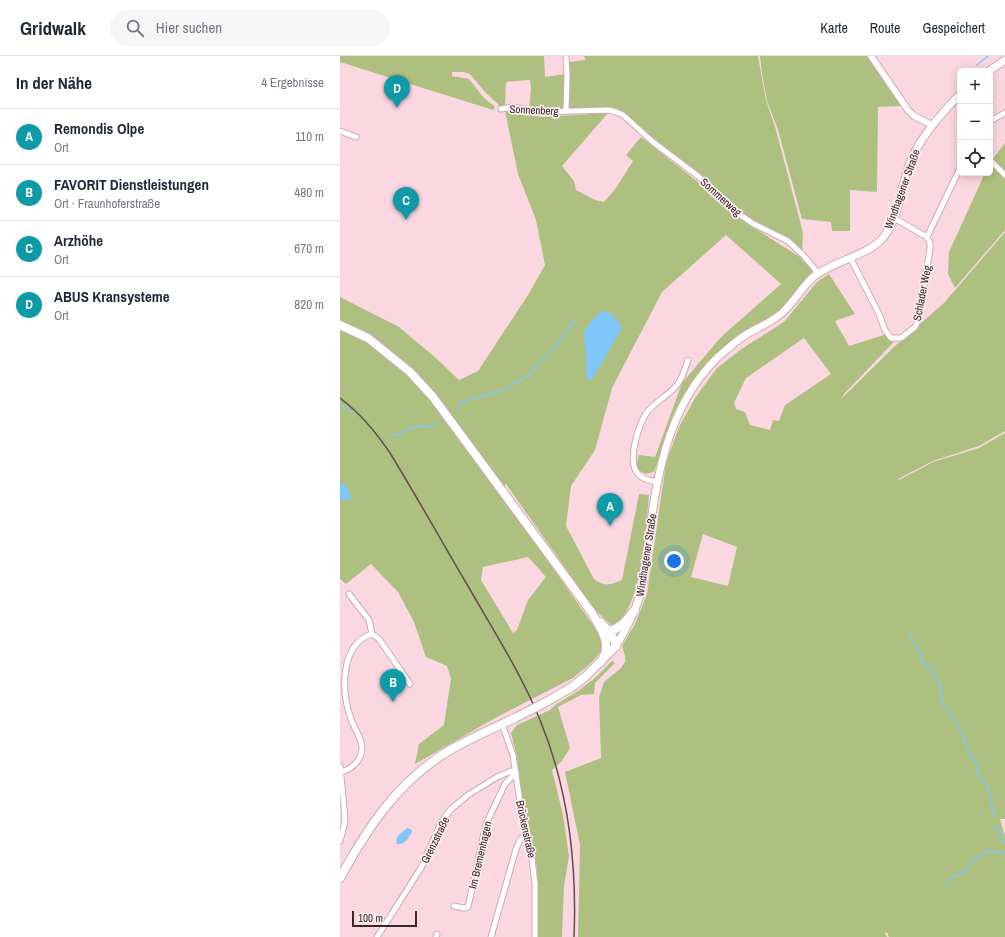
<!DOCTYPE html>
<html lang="de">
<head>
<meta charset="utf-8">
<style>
  body { margin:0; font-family:"Archivo Narrow",sans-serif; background:#f6f6f7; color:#1f2937 }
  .controls { position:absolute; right:12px; top:12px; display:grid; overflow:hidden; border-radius:6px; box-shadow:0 2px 10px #0003 }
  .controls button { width:36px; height:36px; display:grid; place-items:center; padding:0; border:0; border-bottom:1px solid #e0e1e3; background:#fff; color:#1f2937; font:20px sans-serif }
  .scale { position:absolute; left:12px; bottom:10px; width:65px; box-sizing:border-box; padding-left:4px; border:2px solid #38282c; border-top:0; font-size:11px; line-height:14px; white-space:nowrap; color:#38282c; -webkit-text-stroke:3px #fcebef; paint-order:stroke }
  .you { position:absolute; left:334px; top:505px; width:14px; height:14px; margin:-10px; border:3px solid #fff; border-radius:50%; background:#1a73e8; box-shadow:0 0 0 6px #1a73e833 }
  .badge { display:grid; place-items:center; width:26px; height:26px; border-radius:50%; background:#2a7065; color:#fff; font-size:13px; font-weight:700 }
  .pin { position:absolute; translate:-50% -33px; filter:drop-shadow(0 1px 2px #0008) }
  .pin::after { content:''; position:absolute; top:21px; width:14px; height:12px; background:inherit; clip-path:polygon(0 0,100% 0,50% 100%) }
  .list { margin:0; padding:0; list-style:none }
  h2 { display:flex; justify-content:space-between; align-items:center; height:52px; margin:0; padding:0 16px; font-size:17px }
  h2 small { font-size:13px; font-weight:400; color:#747a83 }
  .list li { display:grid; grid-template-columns:26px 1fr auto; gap:12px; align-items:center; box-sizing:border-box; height:56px; padding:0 16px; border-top:1px solid #e0e1e3 }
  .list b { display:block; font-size:15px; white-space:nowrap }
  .list p { margin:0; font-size:13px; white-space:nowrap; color:#747a83 }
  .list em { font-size:13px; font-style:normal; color:#747a83 }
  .icon { flex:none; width:22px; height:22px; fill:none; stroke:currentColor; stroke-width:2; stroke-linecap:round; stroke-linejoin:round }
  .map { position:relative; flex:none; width:665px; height:881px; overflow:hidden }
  header { display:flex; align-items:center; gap:24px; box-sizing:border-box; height:56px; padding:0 20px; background:#fff; border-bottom:1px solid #e0e1e3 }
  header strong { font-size:19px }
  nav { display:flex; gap:22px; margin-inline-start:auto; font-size:14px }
  .search { width:280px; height:36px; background:#f6f6f7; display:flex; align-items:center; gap:10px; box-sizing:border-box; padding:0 14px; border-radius:22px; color:#747a83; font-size:15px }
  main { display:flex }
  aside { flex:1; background:#fff }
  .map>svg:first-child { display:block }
</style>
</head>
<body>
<header>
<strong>Gridwalk</strong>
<div class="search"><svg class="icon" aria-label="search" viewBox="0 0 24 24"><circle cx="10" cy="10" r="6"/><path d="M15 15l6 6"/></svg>Hier suchen</div>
<nav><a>Karte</a><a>Route</a><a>Gespeichert</a></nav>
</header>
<main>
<aside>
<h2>In der Nähe<small>4 Ergebnisse</small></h2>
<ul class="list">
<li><span class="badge" style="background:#0f9aa8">A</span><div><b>Remondis Olpe</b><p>Ort</p></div><em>110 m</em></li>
<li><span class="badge" style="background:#0f9aa8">B</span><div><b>FAVORIT Dienstleistungen</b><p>Ort · Fraunhoferstraße</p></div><em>480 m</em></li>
<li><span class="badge" style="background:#0f9aa8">C</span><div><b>Arzhöhe</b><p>Ort</p></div><em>670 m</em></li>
<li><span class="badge" style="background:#0f9aa8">D</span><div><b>ABUS Kransysteme</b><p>Ort</p></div><em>820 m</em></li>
</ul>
</aside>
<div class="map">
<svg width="665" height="881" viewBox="0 0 665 881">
  <rect width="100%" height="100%" fill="#fbd8e1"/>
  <path fill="#aec07f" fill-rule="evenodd" d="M0,0H204L205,21L225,18L224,53L200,54L189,52L191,33L190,24L166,26L165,50H160L145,36L130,18L123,16H112V20L129,23L143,41L155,51L153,54L0,6Z
    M244,0H418L426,44L436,74L463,177L462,196L406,162L314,86L291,63L272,52H229V6L245,4Z
    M420,0H528L561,50L538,51L537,136L510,134V175H492L491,166L462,163L438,74L427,45L422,17Z
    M165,55L202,61L268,57L222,110L234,125L236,134L255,144L264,146L276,132L293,105L286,99L301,81L358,126L400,163L460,201L474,216L439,255L368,308L336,356L328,374L314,416L306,418L300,415L296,409L299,399L315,401L342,327L381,281L441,228L386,179L322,236L272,332L255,394L231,430L226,470L254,523C266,531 269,529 282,524L299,438L309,439C306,468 303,560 271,569L255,554L166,428L159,435L257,575L264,587V592L251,607L233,622L157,661L75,708L79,688L104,669L111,623L107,610L86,601L74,566L58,536L31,508L6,528L0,523V241L59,271L97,303L119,324L138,315L188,239L205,209L196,164L178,118ZM188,501L206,521L188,544L177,574L173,577L141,524L143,511Z
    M665,87V116L652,104Z
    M650,107L665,121V174L615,232L608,218L609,196L645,117H650Z
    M665,176V375L639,390L593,405L558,423L559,424L593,406L639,392L665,377V763H660L665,780V881H549L547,876L545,877L547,881H238L240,789L225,716L261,702L259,641L264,626L280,613L285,606V600L282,590L295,568L307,538L326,407L339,371L355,342L377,312L403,292L444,266L477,226L489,218L515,258L495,265L509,290L547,278L553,287L551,289L504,338L501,343L556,289L604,247ZM464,282L491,318L445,349L439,365L433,364L430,374L410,369L405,356L396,353L394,347L406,322ZM363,478L397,491L388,530L351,521Z
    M272,605L275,607L255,627L254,638L241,639L218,651L230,692L222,705L212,714L223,759L229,800L224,830L222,881H198V825L196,805L187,779L177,701L171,677L177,669L210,654L215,649L238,635L255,622Z"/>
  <path fill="#80c6f9" d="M265,255C272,257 279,265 282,272L252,324H247L244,276L248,269L259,257Z
    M0,425L7,431L12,443L0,444Z
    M67,772L72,774V776C68,782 65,789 57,788C54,780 62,777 67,772Z"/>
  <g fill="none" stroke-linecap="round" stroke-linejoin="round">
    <path stroke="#80c6f9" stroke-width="1.5" d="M637,9L648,0
      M1,349L5,354L12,356
      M117,353L121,346L165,334L173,328L190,319L198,307L205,302L216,290L235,264
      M52,379L62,378L67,373L78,370L89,371L95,370L99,367
      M569,578L580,596L582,606L586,610L592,613L600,628L602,647L614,664L623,680L629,696L637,709V718L648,731L650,742L655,761
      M655,770L665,787
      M607,830L612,821L625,816L631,806L648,795L665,797"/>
    <defs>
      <path id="minor" d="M226,0L227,19L226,55
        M161,53L172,51L201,56L269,54L276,56L283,59L313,86L358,120L398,157L412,167L448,185L463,199L478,217
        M650,65L665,57
        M0,75L16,81
        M650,104L665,119
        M554,162L587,181L620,112
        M510,201L539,258L545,274L551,282H561L575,271L578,265L590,193V187L587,181
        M317,426C309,424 300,423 296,415C288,402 299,368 307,356C315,346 329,339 337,329C343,321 345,313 348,304
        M9,538L29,564L32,578
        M162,668L173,699L185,779L192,803L195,828V881
        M0,710L5,762L4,770L0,785
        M1,716C12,713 22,704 22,692C22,682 14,672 11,663C1,635 0,588 32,578L39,583L70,628
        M114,850L123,852L128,851L146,768L165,728L176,716
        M37,881L81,812L101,767L110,754L128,739L157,721L171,715L176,716
        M96,881L97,878
        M151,881L176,793L180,784L185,779"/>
      <path id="tertiary" d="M531,0L568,54L574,60L592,69"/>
      <path id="secondary" d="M649,15L665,4
        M276,590C288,570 298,551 303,528C314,449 317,360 378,301C387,293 397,284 407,278C419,271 432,266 442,257C453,247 461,233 472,222C492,205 525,201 542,183C561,161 560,127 572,102C583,77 602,58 620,38"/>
      <path id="primary" d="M0,269L28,282L70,316L93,341L252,557C261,574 273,587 261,606
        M260,566C267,573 274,580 276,590
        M269,575C281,573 287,563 295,554
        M206,646L232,631L246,620L276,590
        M0,822C28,771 58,725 110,694C131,682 153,672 175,662"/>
    </defs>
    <use href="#minor" stroke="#d2a8b3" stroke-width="7"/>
    <use href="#tertiary" stroke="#d2a8b3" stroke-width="8"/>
    <use href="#secondary" stroke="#d2a8b3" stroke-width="9"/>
    <use href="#primary" stroke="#d2a8b3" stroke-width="10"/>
    <use href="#minor" stroke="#fff" stroke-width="5"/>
    <use href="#tertiary" stroke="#fff" stroke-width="6"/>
    <use href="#secondary" stroke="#fff" stroke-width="7"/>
    <use href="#primary" stroke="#fff" stroke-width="8"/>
    <path stroke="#614d52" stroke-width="1.5" d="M0,342C20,357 36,376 50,397C77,441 102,486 128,530C153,574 181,617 200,664C228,732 237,808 234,881"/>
    <defs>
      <path id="primary-bridge" d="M175,662L206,646"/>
    </defs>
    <use href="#primary-bridge" stroke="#d2a8b3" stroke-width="10" stroke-linecap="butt"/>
    <use href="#primary-bridge" stroke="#fff" stroke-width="8"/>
  </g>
  <g text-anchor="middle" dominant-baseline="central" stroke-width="3.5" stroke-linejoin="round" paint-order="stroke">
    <g font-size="11" fill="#38282c" stroke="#fcebef">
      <text transform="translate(194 54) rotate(3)">Sonnenberg</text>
      <text transform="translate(562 133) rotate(-70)">Windhagener Straße</text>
      <text transform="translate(381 141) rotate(42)">Sommerweg</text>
      <text transform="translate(582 237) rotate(-79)">Schlader Weg</text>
      <text transform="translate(306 499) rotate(-81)">Windhagener Straße</text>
      <text transform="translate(186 773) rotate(78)">Brückenstraße</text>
      <text transform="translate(95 784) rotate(-64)">Grenzstraße</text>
      <text transform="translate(140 799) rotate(-77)">Im Bremenhagen</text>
    </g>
  </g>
</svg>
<div class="controls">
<button>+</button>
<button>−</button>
<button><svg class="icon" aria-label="locate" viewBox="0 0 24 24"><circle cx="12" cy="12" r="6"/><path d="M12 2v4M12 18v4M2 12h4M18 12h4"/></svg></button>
</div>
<div class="scale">100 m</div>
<div class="you"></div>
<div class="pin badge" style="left:270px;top:470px;background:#0f9aa8">A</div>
<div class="pin badge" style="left:53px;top:646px;background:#0f9aa8">B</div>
<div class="pin badge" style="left:66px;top:164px;background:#0f9aa8">C</div>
<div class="pin badge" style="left:57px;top:52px;background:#0f9aa8">D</div>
</div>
</main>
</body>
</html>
